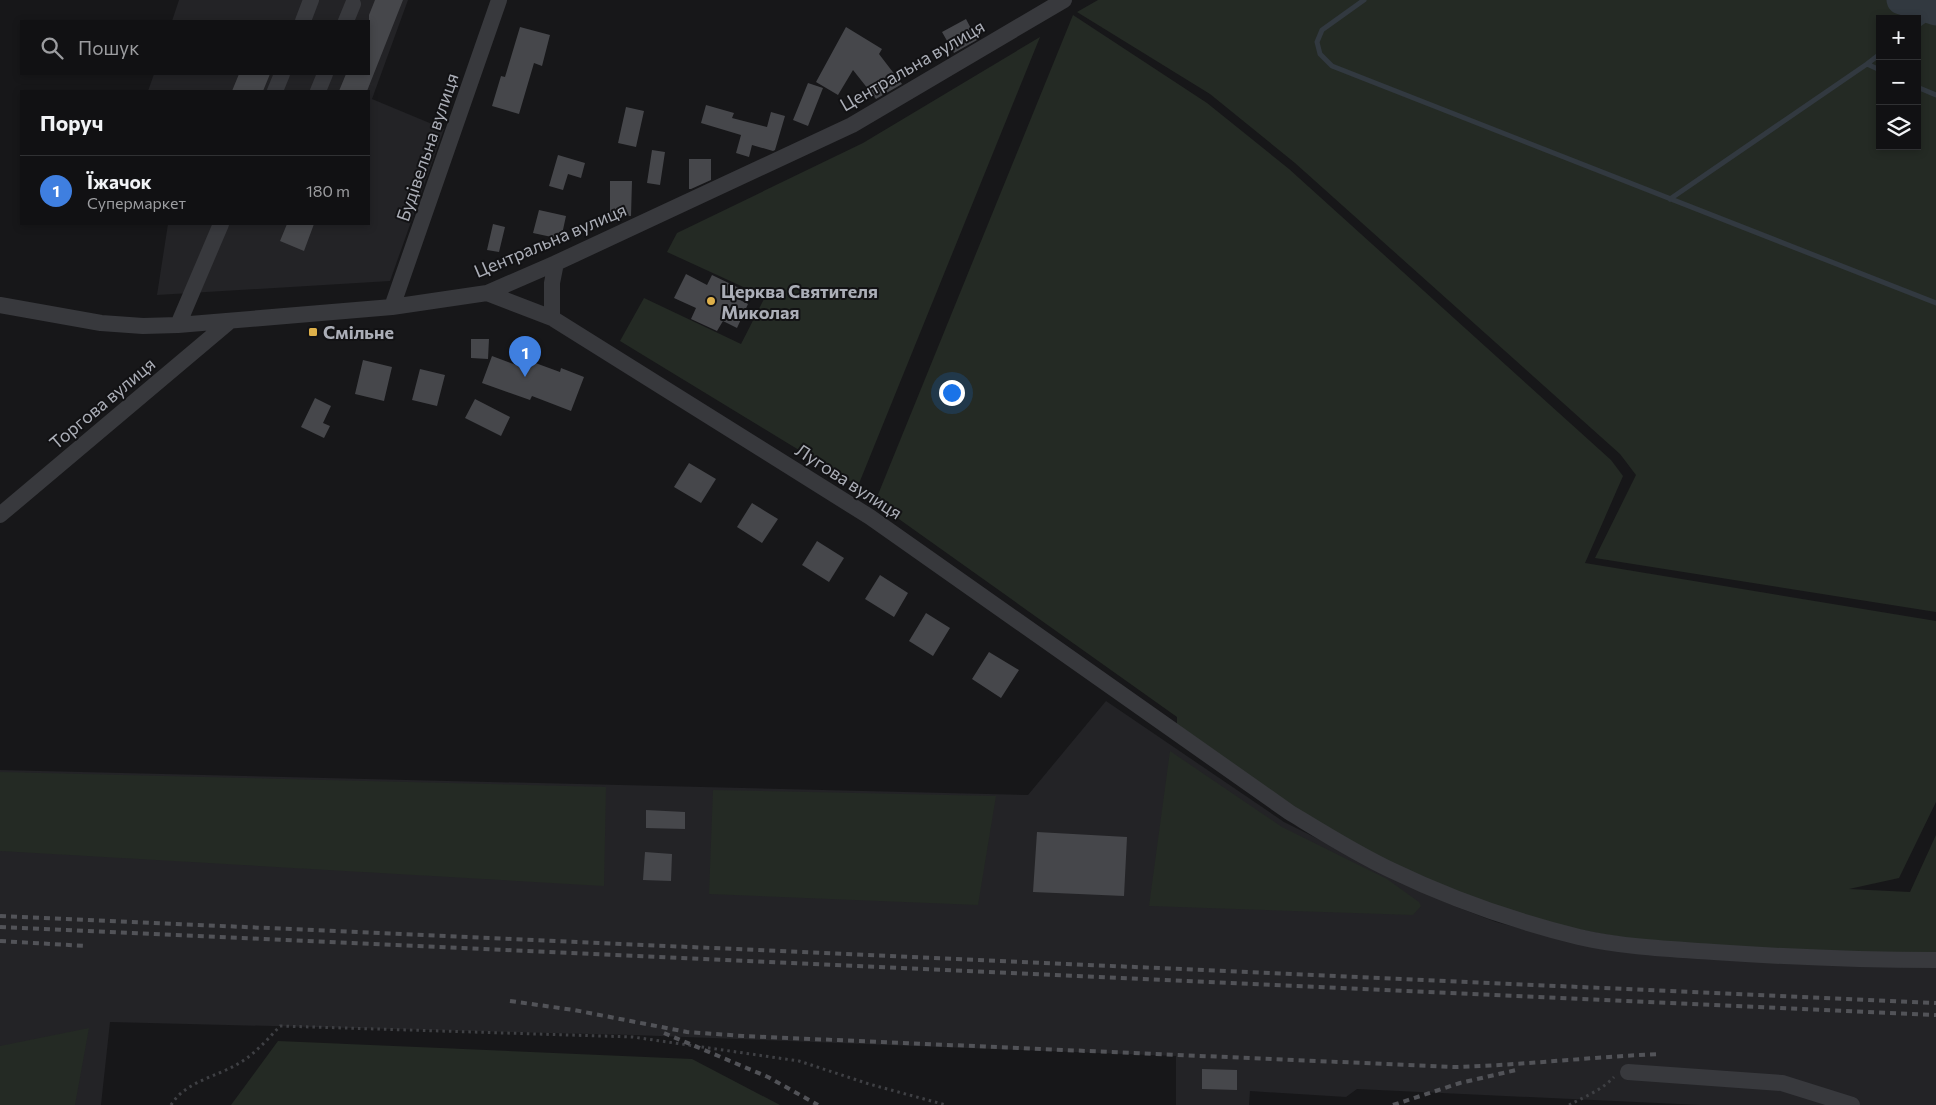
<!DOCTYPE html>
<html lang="uk">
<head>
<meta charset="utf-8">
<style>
  body { margin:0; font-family:Commissioner,sans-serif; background:#1a1a1c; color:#f1f3f6 }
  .controls { position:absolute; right:15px; top:15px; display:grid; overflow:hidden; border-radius:0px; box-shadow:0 2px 8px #0003 }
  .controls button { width:45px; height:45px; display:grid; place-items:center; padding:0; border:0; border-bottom:1px solid #303133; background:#111113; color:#f1f3f6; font:25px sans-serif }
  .you { position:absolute; left:951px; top:392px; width:18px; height:18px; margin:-12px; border:4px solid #fff; border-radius:50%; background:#1a73e8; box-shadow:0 0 0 8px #1a73e833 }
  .badge { display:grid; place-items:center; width:32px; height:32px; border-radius:50%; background:#deb04a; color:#fff; font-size:16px; font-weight:700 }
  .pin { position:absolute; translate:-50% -41px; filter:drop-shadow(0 1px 2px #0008) }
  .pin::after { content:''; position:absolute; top:26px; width:18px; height:15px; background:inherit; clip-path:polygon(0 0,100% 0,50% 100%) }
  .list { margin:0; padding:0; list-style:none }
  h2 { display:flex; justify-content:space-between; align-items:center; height:65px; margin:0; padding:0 20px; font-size:21px }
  h2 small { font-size:16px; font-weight:400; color:#9c9da0 }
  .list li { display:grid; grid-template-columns:32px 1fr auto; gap:15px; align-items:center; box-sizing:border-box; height:70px; padding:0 20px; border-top:1px solid #303133 }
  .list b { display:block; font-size:19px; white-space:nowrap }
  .list p { margin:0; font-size:16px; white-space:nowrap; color:#9c9da0 }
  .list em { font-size:16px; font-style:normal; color:#9c9da0 }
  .icon { flex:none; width:28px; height:28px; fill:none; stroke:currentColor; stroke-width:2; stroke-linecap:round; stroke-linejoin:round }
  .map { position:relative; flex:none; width:1936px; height:1105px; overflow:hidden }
  .search { position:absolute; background:#111113; box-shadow:0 2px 8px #0003; left:20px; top:20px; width:350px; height:55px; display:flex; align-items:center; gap:12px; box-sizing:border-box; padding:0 18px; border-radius:0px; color:#9c9da0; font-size:19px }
  .panel { position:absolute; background:#111113; box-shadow:0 2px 8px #0003; left:20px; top:90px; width:350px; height:135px; border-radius:0px }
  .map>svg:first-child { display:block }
</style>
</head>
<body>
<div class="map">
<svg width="1936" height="1105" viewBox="0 0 1936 1105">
  <rect width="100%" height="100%" fill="#171719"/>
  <path fill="#232326" d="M179,0H408L372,99L444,129L390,281L157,295L168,224H369V91H148L154,74H369V21H172Z
    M1106,701L1284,822L1449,904L1496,922L1579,944L1936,966V1105H1700L1357,1089L1346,1097L1250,1091L1249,1105H1176V1056L633,1035L110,1022L101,1105H0V770L1028,795Z"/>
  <path fill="#242a24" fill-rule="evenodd" d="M1098,0H1936V612L1595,558L1636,475L1620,454L1295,163L1210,94L1077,12ZM1880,19H1917V146H1880Z
    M1073,15L1207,103L1289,169L1611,460L1623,476L1585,563L1936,621V802L1899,878L1849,889L1910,892L1936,835V954C1875,955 1814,951 1752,948C1695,945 1638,942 1582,930C1521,918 1450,891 1393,865C1316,829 1247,775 1177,726V717L875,502Z
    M1040,37L858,486L620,341L644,298L741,344L765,297L667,252L677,233L863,143Z
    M1170,751L1282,827L1387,879L1419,902L1421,906L1413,915L1149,906Z
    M0,772L606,787L604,886L0,851Z
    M713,790L996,796L978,905L709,894Z
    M89,1028L75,1105H0V1046Z
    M278,1041L692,1059L780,1105H231Z"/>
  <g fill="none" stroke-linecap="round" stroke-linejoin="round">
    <path stroke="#323940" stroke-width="5" d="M1364,0L1322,30L1317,42L1320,54L1332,66L1936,303
      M1917,26L1936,12
      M1880,54L1867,64L1880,70
      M1917,87L1936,95
      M1670,199L1867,64"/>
    <path stroke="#323940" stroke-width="29" d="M1901,0L1936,11"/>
  </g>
  <path fill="#46474b" d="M375,0H403L367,91H339L346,74H369V15Z
    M966,19L977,40L954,53L942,32Z
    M520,27L550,35L542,66L534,63L519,114L492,106L501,76L505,77Z
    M846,27L882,49L879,54L902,84L876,99L853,70L838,95L816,82Z
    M239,74H270L263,91H232Z
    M808,83L823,88L808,126L793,120Z
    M706,105L734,113L732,118L767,127L771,112L785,116L775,150L773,151L752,145L749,157L736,153L741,135L701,123Z
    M626,107L644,111L636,147L618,143Z
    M652,150L665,152L660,185L647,183Z
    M558,155L585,163L581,178L568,174L563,190L549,186Z
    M689,159H711V180L691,189H689Z
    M610,181H632L631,216L610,215Z
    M539,210L566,216L561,239L533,233Z
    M287,224H314L304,251L280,241Z
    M493,224L505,227L499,252L487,250Z
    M686,274L707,285L712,275L739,288L734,297L748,304L737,328L723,321L717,331L691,319L696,308L674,298Z
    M471,339H489L488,359L471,358Z
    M492,356L516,365L519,357L560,372L561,368L584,377L571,411L532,396L530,400L482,383Z
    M363,360L392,367L384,401L355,394Z
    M420,369L445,375L437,406L412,400Z
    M315,398L331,406L323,423L330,426L324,438L301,427Z
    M475,399L510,417L501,436L465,418Z
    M689,463L716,479L701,503L674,487Z
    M752,503L778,519L762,543L737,527Z
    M817,541L844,558L829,582L802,565Z
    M880,575L908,593L894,617L865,599Z
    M926,613L950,628L933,656L909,641Z
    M989,652L1019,670L1001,698L972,679Z
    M646,810L685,812V829L646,828Z
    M1037,832L1127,837L1124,896L1033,892Z
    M645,852L672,854L671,881L643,880Z
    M1202,1069L1237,1070V1090L1202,1089Z"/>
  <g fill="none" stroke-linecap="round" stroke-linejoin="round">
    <path stroke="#3f4044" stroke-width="3" stroke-dasharray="2.5 4" stroke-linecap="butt" d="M171,1105C185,1082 215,1077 236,1065C253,1056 267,1040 280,1026L633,1037L799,1061L869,1084L946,1105
      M1569,1105C1584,1097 1602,1090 1614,1077"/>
    <path stroke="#38393d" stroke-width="16" d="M303,21L311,0
      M346,21L353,4
      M275,91L282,74
      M318,91L325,74
      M487,293L552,318L870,517L1289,812C1322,832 1355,853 1391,870C1451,899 1514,921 1579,937C1622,947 1669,949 1714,952C1788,957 1862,960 1936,960
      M0,305L101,323L143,326L178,325L392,307L487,293L556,263L852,125L1064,0
      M392,307L499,0
      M552,318V283L556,263
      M178,325L221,224
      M0,515L229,322
      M1628,1072L1782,1083L1852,1105"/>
    <path stroke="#525358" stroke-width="4" stroke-dasharray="6 5" stroke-linecap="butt" d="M0,916L1936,1003
      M0,927L1936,1015
      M0,941L86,946
      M510,1001L574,1010L687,1032L743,1036L1455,1067C1523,1065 1591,1057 1659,1054
      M664,1033L768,1077L818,1105
      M1393,1105L1460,1083L1516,1070"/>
  </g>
  <g fill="#deb04a" stroke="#121214" stroke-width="2">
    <circle cx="711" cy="301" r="5"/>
    <rect x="308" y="327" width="10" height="10" rx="2.5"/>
  </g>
  <g text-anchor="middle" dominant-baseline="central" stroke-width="4" stroke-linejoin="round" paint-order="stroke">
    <g font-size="18" fill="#abaeb7" stroke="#121214">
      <text transform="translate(912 65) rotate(-30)">Центральна вулиця</text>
      <text transform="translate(427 147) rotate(-71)">Будівельна вулиця</text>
      <text transform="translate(550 240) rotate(-23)">Центральна вулиця</text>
      <text transform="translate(102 403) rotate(-40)">Торгова вулиця</text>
      <text transform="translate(849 481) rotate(33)">Лугова вулиця</text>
    </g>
    <g font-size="18" font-weight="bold" fill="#abaeb7" stroke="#121214" text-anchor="start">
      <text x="721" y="291">Церква Святителя<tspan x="721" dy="21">Миколая</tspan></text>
      <text x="323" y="332">Смільне</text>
    </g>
  </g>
</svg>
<div class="controls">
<button>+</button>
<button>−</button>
<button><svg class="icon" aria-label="layers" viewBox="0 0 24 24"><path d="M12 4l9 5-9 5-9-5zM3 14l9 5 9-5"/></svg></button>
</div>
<div class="you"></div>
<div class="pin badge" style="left:525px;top:377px;background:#3f7fe0">1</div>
<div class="search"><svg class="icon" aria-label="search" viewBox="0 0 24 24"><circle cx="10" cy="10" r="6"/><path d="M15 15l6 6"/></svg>Пошук</div>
<section class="panel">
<h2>Поруч<small></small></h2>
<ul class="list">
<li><span class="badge" style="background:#3f7fe0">1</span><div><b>Їжачок</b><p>Супермаркет</p></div><em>180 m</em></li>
</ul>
</section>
</div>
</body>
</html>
